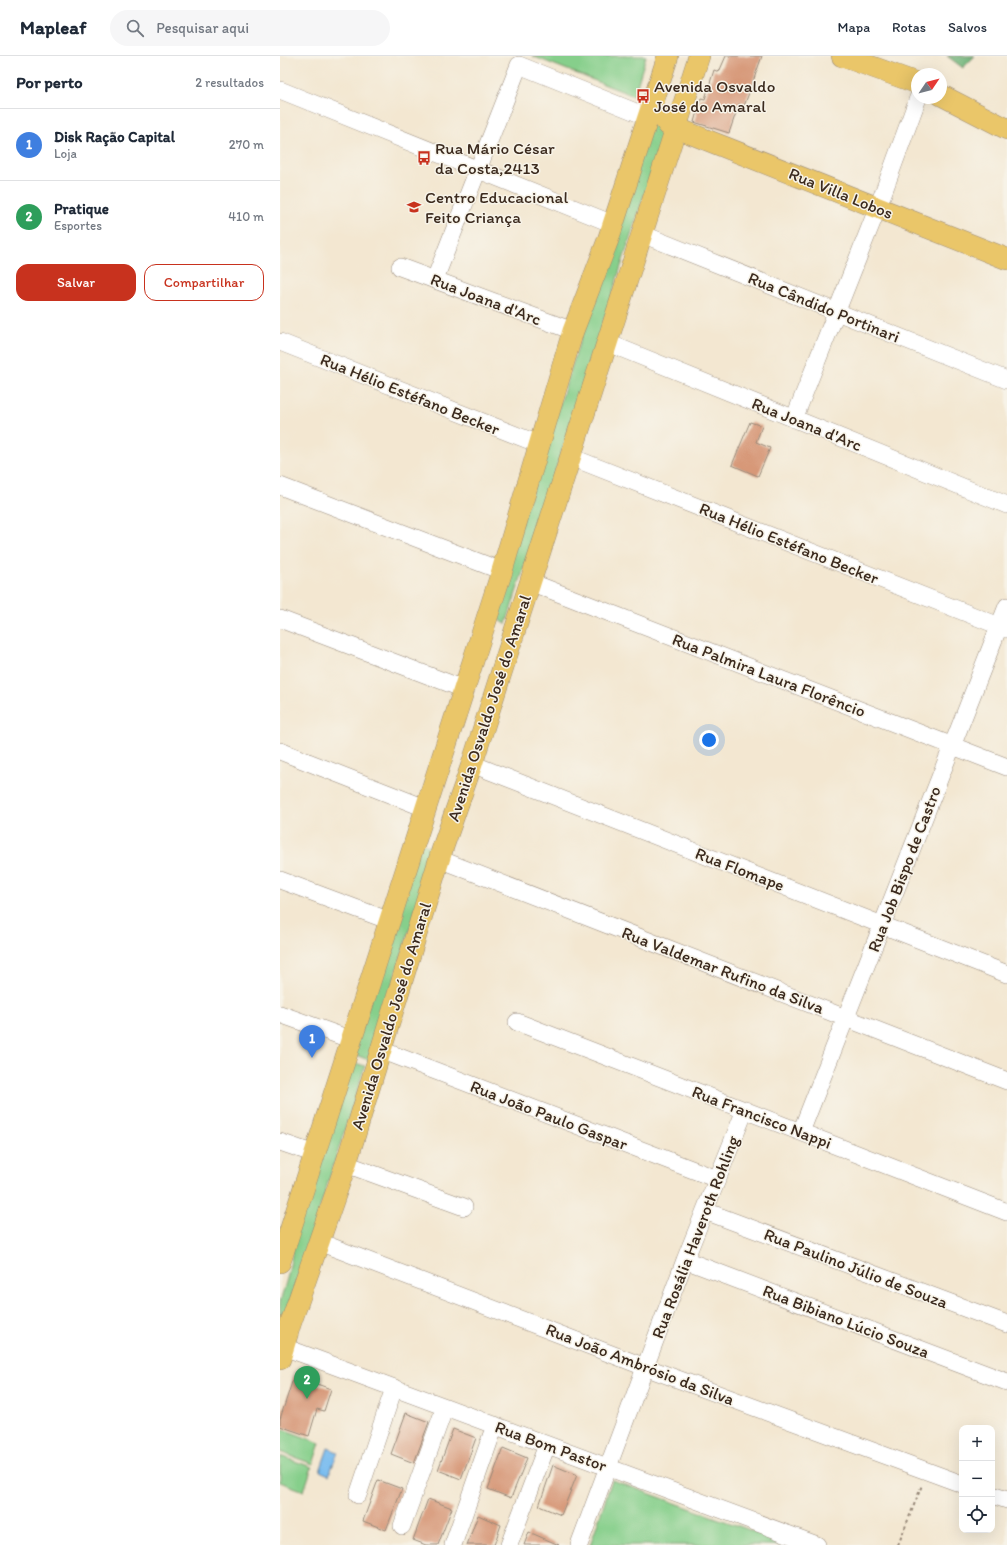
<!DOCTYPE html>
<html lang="pt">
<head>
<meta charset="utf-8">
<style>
  body { margin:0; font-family:Itim,sans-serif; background:#f6f6f7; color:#1f2937 }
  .controls { position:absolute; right:12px; bottom:12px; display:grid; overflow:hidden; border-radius:8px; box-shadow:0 4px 16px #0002 }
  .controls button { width:36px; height:36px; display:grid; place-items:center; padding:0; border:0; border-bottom:1px solid #e0e1e3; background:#fff; color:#1f2937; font:20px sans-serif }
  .compass { position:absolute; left:631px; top:12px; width:36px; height:36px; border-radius:50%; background:#fff; box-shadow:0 4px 16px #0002; rotate:55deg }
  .you { position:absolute; left:429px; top:684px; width:14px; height:14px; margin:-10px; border:3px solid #fff; border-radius:50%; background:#1a73e8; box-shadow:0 0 0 6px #1a73e833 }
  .badge { display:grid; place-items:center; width:26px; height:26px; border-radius:50%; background:#c8321e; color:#fff; font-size:13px; font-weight:700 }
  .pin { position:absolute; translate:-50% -33px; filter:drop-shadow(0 1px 2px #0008) }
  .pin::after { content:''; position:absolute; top:21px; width:14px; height:12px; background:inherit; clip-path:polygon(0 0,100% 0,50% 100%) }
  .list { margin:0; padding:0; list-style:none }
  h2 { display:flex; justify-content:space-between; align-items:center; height:52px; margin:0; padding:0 16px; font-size:17px }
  h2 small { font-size:13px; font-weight:400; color:#747a83 }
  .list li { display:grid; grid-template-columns:26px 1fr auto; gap:12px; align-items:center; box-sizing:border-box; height:72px; padding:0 16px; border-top:1px solid #e0e1e3 }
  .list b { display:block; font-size:15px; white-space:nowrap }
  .list p { margin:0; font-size:13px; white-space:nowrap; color:#747a83 }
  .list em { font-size:13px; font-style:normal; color:#747a83 }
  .actions { display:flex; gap:8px; padding:12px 16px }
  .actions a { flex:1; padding:9px 0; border:1px solid #c8321e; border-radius:12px; text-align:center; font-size:14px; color:#c8321e }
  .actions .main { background:#c8321e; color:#fff }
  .icon { flex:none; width:22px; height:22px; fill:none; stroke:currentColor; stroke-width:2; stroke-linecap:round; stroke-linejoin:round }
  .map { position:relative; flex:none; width:727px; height:1489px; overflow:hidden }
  header { display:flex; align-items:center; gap:24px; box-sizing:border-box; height:56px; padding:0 20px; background:#fff; border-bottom:1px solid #e0e1e3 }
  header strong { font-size:19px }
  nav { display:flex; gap:22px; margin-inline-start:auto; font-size:14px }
  .search { width:280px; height:36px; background:#f6f6f7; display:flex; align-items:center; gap:10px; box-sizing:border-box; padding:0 14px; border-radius:22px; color:#747a83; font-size:15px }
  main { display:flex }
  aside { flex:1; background:#fff }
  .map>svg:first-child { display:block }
</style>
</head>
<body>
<header>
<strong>Mapleaf</strong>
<div class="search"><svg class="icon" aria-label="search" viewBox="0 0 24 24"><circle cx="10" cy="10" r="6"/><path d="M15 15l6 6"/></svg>Pesquisar aqui</div>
<nav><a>Mapa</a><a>Rotas</a><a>Salvos</a></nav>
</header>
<main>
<aside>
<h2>Por perto<small>2 resultados</small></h2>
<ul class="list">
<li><span class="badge" style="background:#3f7fe0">1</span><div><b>Disk Ração Capital</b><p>Loja</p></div><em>270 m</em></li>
<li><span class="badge" style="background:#2e9e5b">2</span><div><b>Pratique</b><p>Esportes</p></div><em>410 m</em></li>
</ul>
<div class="actions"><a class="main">Salvar</a><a>Compartilhar</a></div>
</aside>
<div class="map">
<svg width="727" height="1489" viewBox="0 0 727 1489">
  <rect width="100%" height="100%" fill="#f7f3e8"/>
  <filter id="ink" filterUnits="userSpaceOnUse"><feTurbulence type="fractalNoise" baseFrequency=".025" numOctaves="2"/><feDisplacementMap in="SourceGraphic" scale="8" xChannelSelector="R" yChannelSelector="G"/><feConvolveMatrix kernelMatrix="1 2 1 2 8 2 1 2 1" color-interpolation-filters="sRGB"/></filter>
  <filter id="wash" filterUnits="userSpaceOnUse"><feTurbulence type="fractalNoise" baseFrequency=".012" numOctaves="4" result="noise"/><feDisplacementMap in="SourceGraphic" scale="16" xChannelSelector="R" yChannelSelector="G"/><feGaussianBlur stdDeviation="0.9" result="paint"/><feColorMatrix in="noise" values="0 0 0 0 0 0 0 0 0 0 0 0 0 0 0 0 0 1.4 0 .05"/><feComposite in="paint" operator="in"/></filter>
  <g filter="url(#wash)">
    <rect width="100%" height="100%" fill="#f3e7d1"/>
    <path fill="#86cf8b" stroke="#607c54" d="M252,0H366L354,40Z
      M374,53L385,74L226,568L212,560Z
      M140,787L155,792L89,1004L73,998Z
      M72,1006L85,1010L5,1262L0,1264V1247L8,1219L17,1173Z
      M0,1372L40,1387L33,1408L0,1396Z
      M0,1400L32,1411L24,1435L0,1426Z
      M332,1424L511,1489H310Z"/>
    <path fill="#6cb277" stroke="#546e4a" d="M667,0H695L683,12Z"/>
    <path fill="#79bcef" stroke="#5a7386" d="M48,1392L58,1396L49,1419L40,1415Z"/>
    <g id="blocks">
      <path fill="#d79878" d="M446,0H482L469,37L464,50L459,48L449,77L414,66L421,42L425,43L434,14L439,16Z
        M470,366L482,370L476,386L490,392L478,420L452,409Z
        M14,1320L51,1333L44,1355L37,1353L29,1380L0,1370V1363Z
        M126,1357L149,1366L134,1407L111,1398Z
        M173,1373L196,1382L181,1423L158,1414Z
        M223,1392L247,1402L231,1442L208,1433Z
        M273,1409L297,1419L281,1459L259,1450Z
        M98,1424L122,1433L106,1474L83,1465Z
        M148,1443L172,1452L158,1489H146L133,1484Z
        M198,1459L221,1469L214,1489H187Z
        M249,1476L279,1489H244Z"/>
    </g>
  </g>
  <g filter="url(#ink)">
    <use href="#blocks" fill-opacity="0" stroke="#978878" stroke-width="1"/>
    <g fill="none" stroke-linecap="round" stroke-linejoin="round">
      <defs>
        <path id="minor" d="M0,34L333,168
          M362,178L727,324
          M120,211L293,275
          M155,223L239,9L368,61
          M0,286L261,389
          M328,287L727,449
          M514,363L598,151L638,42
          M291,401L727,573
          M0,430L222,515
          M250,526L727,711
          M0,563L184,633
          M0,695L145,752
          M192,708L727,918
          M159,803L727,1025
          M0,824L110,865
          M0,958L72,984
          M237,966L727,1156
          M101,994L437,1123
          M521,1076L727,550
          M0,1086L35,1098
          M66,1108L184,1151
          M425,1155L727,1268
          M39,1186L365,1311L682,1428
          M405,1204L727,1326
          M4,1291L537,1489
          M78,1439L114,1332
          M712,1439L727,1444
          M122,1470L165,1351
          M173,1489L215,1369
          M229,1489L267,1389
          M299,1489L405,1204L465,1054"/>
        <path id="major" d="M562,0L637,27
          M661,39L727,73
          M384,63L388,69L404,75L727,203
          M0,1206L222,515L293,275L328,184L388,0
          M0,1303L10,1269L66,1108L163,791L192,708L419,0"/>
      </defs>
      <use href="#minor" stroke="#978878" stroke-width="18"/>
      <use href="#major" stroke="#978878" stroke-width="22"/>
      <path stroke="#978878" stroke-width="2" stroke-dasharray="3 3" stroke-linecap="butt" d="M618,1489L642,1429"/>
      <use href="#minor" stroke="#fff" stroke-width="17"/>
      <use href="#major" stroke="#eac669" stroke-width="21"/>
    </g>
  </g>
  <defs>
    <symbol id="bus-bare" viewBox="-9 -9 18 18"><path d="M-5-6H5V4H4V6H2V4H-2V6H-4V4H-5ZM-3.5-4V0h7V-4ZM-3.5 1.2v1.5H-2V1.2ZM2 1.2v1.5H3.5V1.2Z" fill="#c8321e" stroke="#f7f3e8" stroke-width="2.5" paint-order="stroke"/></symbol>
    <symbol id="school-bare" viewBox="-9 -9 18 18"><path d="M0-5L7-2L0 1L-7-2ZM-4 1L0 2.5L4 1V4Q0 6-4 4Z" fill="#c8321e" stroke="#f7f3e8" stroke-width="2.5" paint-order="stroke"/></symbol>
  </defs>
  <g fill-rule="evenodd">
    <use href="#bus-bare" x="353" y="30" width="20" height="20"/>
    <use href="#bus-bare" x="134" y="92" width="20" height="20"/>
    <use href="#school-bare" x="124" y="141" width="20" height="20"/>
  </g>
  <g text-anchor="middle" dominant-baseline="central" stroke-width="3" stroke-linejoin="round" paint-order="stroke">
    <g font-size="17" fill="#3b2a1e" stroke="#f7f3e8" text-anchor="start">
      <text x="374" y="30">Avenida Osvaldo<tspan x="374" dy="20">José do Amaral</tspan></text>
      <text x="155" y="92">Rua Mário César<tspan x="155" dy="20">da Costa,2413</tspan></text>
      <text x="145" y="141">Centro Educacional<tspan x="145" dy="20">Feito Criança</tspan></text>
    </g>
    <g font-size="17" fill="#3b2a1e" stroke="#f7f3e8">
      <text transform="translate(561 137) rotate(22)">Rua Villa Lobos</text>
      <text transform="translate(206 243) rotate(21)">Rua Joana d'Arc</text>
      <text transform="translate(544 251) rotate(22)">Rua Cândido Portinari</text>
      <text transform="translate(130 338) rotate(22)">Rua Hélio Estéfano Becker</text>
      <text transform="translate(527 368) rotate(22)">Rua Joana d'Arc</text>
      <text transform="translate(509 487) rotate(22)">Rua Hélio Estéfano Becker</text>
      <text transform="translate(489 619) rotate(21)">Rua Palmira Laura Florêncio</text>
      <text transform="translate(209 652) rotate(-72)">Avenida Osvaldo José do Amaral</text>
      <text transform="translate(460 813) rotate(21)">Rua Flomape</text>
      <text transform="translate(624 813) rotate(-69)">Rua Job Bispo de Castro</text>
      <text transform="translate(443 914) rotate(21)">Rua Valdemar Rufino da Silva</text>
      <text transform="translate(111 960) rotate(-73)">Avenida Osvaldo José do Amaral</text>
      <text transform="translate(269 1059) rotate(21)">Rua João Paulo Gaspar</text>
      <text transform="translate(482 1061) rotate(21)">Rua Francisco Nappi</text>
      <text transform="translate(415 1181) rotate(-69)">Rua Rosália Haveroth Rohling</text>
      <text transform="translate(576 1212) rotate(21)">Rua Paulino Júlio de Souza</text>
      <text transform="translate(566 1265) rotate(21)">Rua Bibiano Lúcio Souza</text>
      <text transform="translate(360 1308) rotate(21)">Rua João Ambrósio da Silva</text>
      <text transform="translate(271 1390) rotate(20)">Rua Bom Pastor</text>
    </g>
  </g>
</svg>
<div class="controls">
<button>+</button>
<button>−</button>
<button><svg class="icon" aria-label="locate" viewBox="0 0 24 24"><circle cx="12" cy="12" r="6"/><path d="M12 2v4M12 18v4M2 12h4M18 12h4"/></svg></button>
</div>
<svg class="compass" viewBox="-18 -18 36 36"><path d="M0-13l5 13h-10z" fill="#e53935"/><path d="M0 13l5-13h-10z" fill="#747a83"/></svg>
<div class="you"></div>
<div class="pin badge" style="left:32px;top:1002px;background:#3f7fe0">1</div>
<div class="pin badge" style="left:27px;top:1343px;background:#2e9e5b">2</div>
</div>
</main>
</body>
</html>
